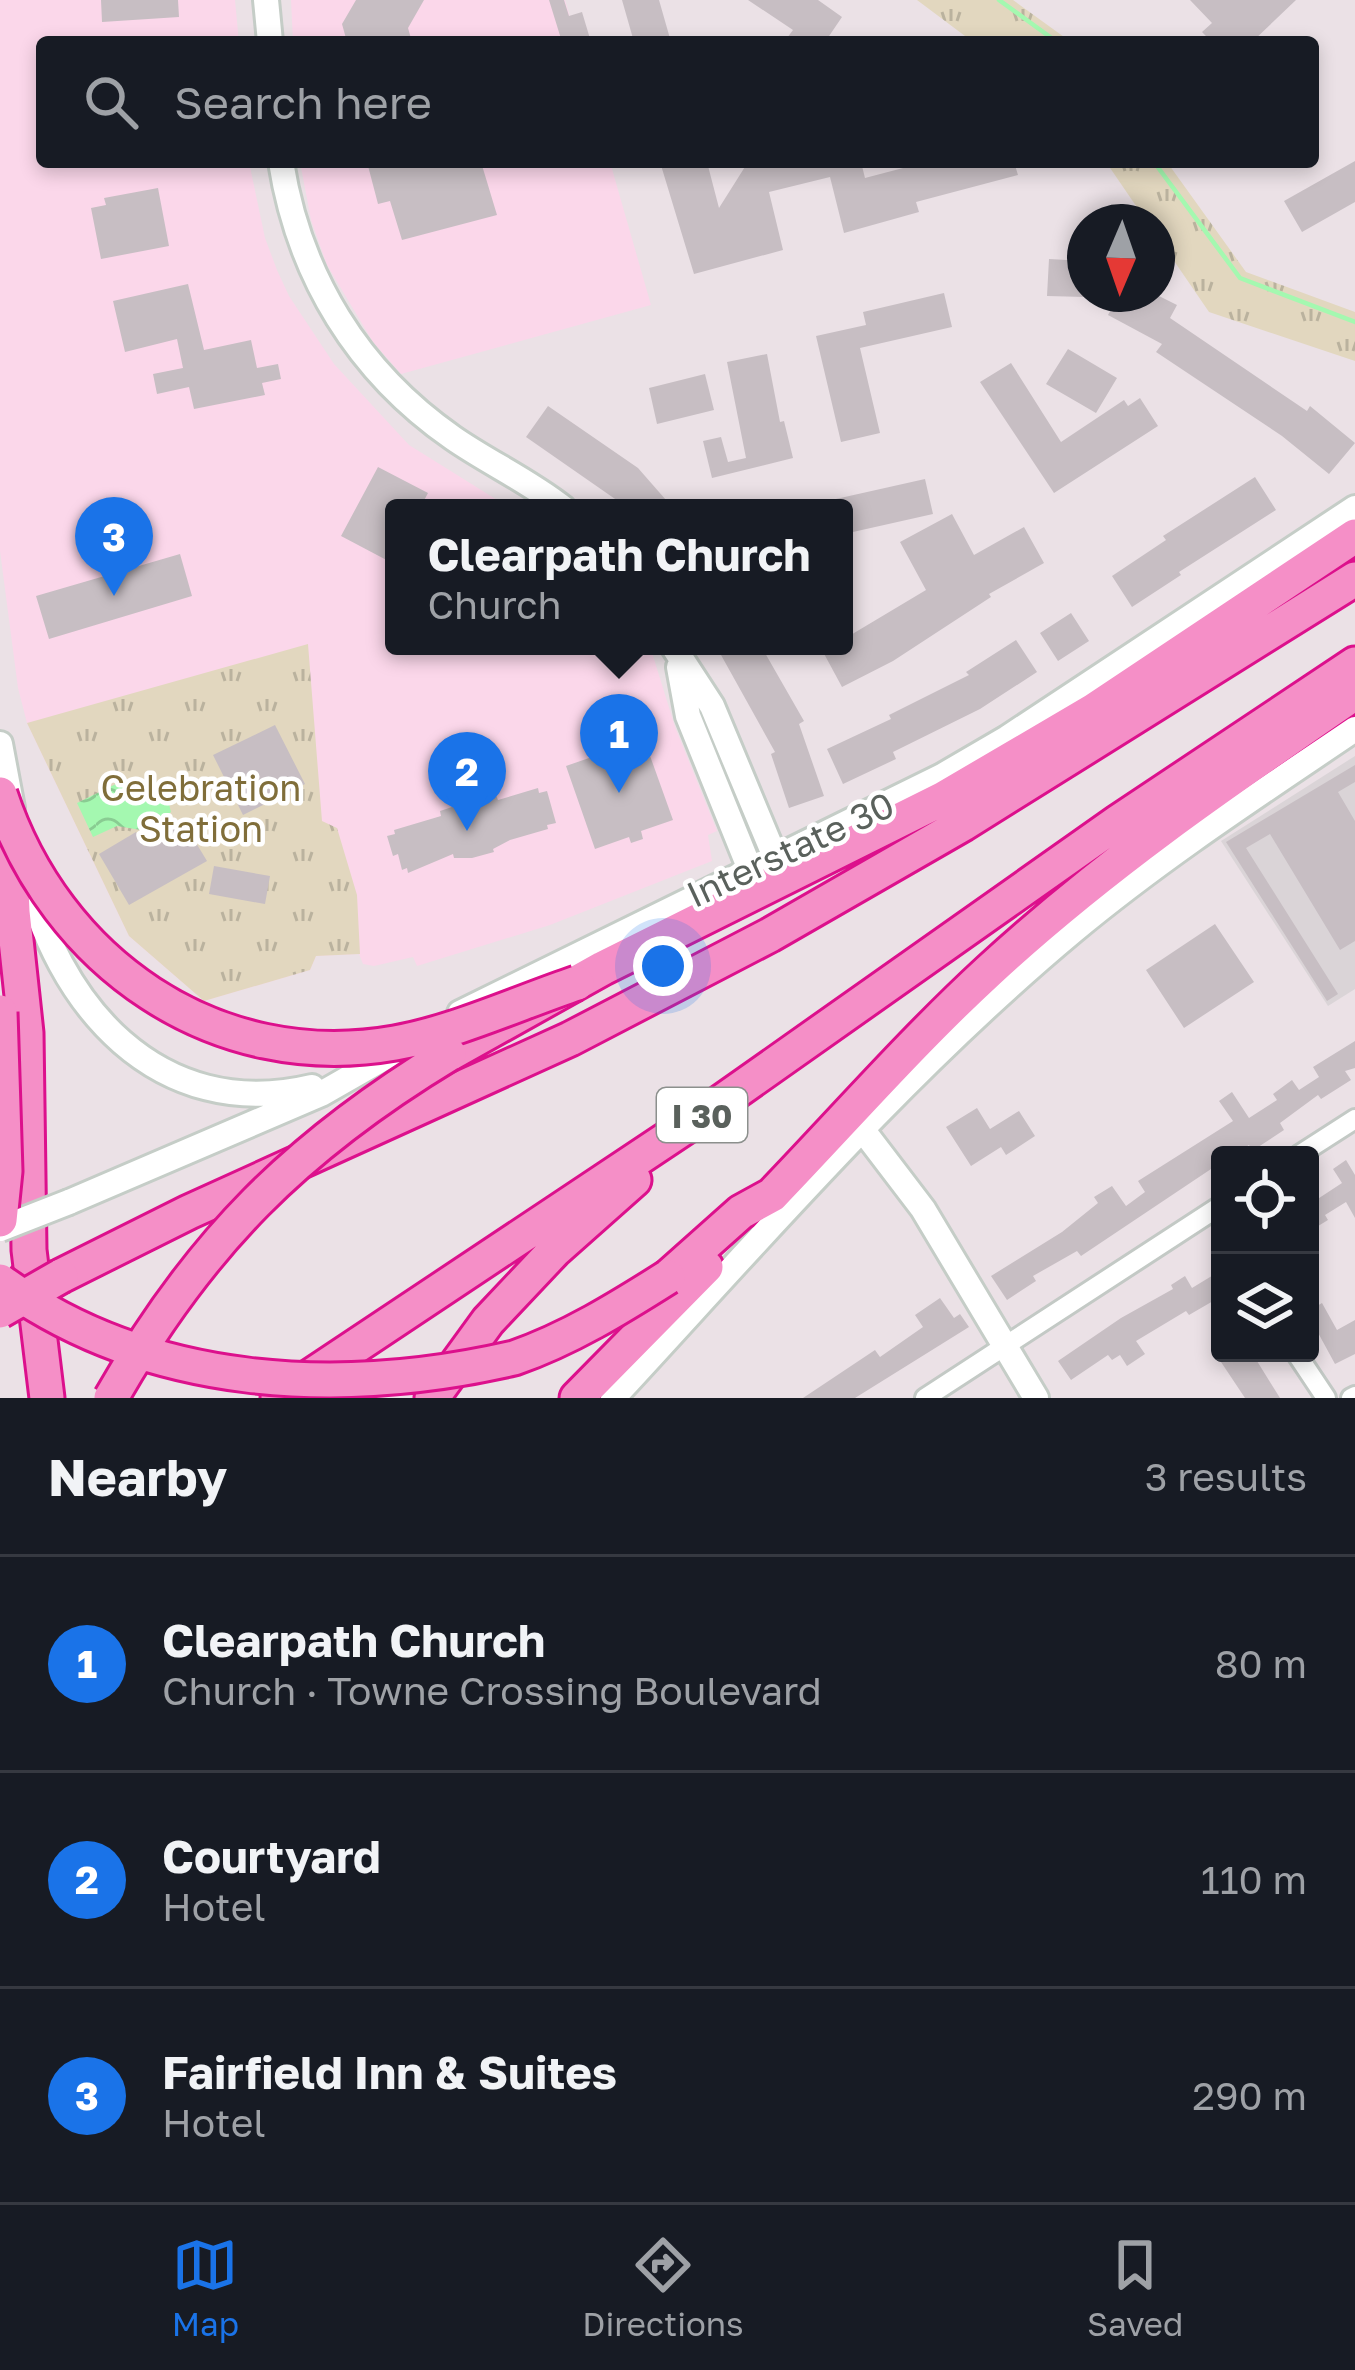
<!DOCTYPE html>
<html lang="en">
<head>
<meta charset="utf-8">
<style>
  body { margin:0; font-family:"Golos Text",sans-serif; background:#242831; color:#f1f3f6 }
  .controls { position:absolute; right:36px; bottom:36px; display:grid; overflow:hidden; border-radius:12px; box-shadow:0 6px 18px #0003 }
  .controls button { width:108px; height:108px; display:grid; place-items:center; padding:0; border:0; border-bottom:3px solid #363941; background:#171b24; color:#f1f3f6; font:60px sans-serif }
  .compass { position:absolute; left:1067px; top:204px; width:108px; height:108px; border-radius:50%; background:#171b24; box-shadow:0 6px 18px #0003; rotate:182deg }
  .you { position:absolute; left:663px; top:966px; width:42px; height:42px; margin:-30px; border:9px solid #fff; border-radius:50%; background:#1a73e8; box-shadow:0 0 0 18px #1a73e833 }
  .badge { display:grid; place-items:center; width:78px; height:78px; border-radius:50%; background:#1a73e8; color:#fff; font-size:39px; font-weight:700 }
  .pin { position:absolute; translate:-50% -99px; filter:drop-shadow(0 3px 6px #0008) }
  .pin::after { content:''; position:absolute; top:63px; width:42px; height:36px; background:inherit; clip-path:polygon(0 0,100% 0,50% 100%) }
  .popup { position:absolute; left:385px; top:499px; width:468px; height:156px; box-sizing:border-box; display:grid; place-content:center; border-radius:12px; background:#171b24; filter:drop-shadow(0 3px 9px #0005); font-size:39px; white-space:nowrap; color:#9ea1a6 }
  .popup b { font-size:45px; color:#f1f3f6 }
  .popup::after { content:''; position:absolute; left:50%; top:100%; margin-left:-24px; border:24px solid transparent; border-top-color:#171b24 }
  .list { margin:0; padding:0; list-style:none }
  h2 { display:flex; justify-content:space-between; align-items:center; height:156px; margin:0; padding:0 48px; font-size:51px }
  h2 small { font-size:39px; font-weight:400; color:#9ea1a6 }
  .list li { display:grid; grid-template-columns:78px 1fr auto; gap:36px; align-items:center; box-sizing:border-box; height:216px; padding:0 48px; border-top:3px solid #363941 }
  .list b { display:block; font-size:45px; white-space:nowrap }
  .list p { margin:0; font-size:39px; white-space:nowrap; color:#9ea1a6 }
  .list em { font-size:39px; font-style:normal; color:#9ea1a6 }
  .icon { flex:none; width:66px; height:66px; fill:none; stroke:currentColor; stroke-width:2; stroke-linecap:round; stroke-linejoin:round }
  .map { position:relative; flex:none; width:1355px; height:1398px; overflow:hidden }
  .search { position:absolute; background:#171b24; box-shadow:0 6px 18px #0003; left:36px; right:36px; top:36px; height:132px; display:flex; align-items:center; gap:30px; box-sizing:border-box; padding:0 42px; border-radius:12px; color:#9ea1a6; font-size:45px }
  .sheet { height:804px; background:#171b24 }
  nav { display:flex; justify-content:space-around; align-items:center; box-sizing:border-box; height:168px; border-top:3px solid #363941; background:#171b24; font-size:33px; color:#9ea1a6 }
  nav a { display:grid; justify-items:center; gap:6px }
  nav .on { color:#1a73e8 }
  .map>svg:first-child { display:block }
</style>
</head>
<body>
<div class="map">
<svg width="1355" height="1398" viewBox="0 0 1355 1398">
  <defs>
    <pattern id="grass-tufts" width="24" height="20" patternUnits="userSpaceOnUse" patternTransform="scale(3)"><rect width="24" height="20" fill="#e2d7bf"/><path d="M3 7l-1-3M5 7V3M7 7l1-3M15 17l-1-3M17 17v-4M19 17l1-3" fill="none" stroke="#bab29e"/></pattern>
    <pattern id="water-waves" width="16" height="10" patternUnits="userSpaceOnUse" patternTransform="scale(3)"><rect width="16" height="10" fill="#a4f8b0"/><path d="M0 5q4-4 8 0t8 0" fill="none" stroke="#89cc92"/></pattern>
  </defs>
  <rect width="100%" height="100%" fill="#ebe1e6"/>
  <path fill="#fbd7ea" d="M0,0H235L239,42H42V162H249L265,238L277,270L289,296L334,364L409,445L510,508H394V646H650L675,727L717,831L708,835L712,861L550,925L417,966L413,957L374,966L363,964L359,954L316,956L310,970L204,1001L129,936L27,723L18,688L0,551Z
    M291,0H565L577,42H293Z
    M300,162H610L651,305L401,374L373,342L327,265L311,220Z"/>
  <path fill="#dad4d7" d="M1355,756V989L1328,1006L1221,841Z"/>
  <path fill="url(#grass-tufts)" d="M917,0H1013L1071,42H973Z
    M1106,162H1167L1246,272L1355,312V361L1209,312L1157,236V222H1147Z
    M308,644L322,821L337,828L357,895L360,954L316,956L310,970L204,1001L129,936L27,723Z"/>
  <path fill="url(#water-waves)" d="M122,781L138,783V788L143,789L145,784C166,787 168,798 171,812L147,831L117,826L93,837L77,803Z"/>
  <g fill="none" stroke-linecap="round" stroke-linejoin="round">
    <path stroke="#a4f8b0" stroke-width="4.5" d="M999,0L1057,42
      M1154,162L1240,278L1355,322"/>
  </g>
  <path fill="#c7bec3" d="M101,0H178L179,17L102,22Z
    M356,0H424L408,28L412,42H347L342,24Z
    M549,0H564L569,16L582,12L591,42H562Z
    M622,0H659L671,42H634Z
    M748,0H818L842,17L825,42H784L793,30Z
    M1190,0H1296L1252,42H1212L1202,32L1212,23Z
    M1355,161V202L1302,232L1284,201Z
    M367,162H481L497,215L402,240L390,201L378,204Z
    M660,162H707L719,208L748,162H861L865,178L926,162H1014L1018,175L916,202L919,212L844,233L830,177L769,192L783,250L694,274Z
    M158,188L169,246L101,259L91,208L106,205L104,198Z
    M1049,259L1085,261V297L1047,296Z
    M188,284L204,350L251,340L257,368L278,364L281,379L262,383L265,395L194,409L189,387L157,394L153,374L183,368L177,339L125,352L113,301Z
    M944,293L952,327L860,348L880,433L841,442L816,336L866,325L863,312Z
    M1119,294H1155L1177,305L1170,318L1307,411L1310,406L1355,443L1329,474L1282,436L1156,352L1162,344L1108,315Z
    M1068,349L1117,378L1096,413L1046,384Z
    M767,354L780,422L784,421L793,458L712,478L703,441L721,437L728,462L746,458L727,362Z
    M1011,363L1061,442L1124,400L1128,406L1140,398L1158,426L1054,493L980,382Z
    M705,374L714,410L657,424L649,388Z
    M548,406L638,468L673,508H610L618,501L526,437Z
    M378,467L428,493L420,508H394V564L341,536Z
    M1255,477L1276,510L1179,572L1181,575L1132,607L1112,576L1166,540L1163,536Z
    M925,479L933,514L844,534V508H819L818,503Z
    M952,514L974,555L1024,527L1044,563L989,594L991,597L893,661L842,687L822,650L844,646V639L926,590L900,542Z
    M180,554L192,596L49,639L36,596Z
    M1071,613L1089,641L1058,661L1040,633Z
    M1016,640L1037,672L980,709L893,752L896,759L843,784L827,749L891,719L889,715L969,675L966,672Z
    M716,646H761L804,721L799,724L824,796L789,808L771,754L775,752Z
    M275,725L305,784L243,815L213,755Z
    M644,739L673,820L641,831L643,839L631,843L629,837L595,849L566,766Z
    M1355,765V782L1338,792L1355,821V941L1340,950L1270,834L1246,848L1338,994L1327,1001L1226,842Z
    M538,788L539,793L547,791L556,823L547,825L548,829L510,840L493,849L494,852L472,858H454L453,854L408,873L407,868L402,870L398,854L393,856L387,836L395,834L394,830L441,816L440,811L476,799L496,795L498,800Z
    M184,823L207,861L129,905L99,854L136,832L144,846Z
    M214,866L270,876L265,904L209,894Z
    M1215,924L1254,982L1184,1028L1146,970Z
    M1355,1041V1068L1345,1071L1351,1080L1321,1099L1318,1095L1280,1123L1284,1130L1252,1151L1249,1145L1233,1155H1220V1163L1081,1256L1077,1251L1033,1276L1036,1281L1007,1300L991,1276L1062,1232L1098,1203L1094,1197L1112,1186L1126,1206L1145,1192L1138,1181L1233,1121L1219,1101L1232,1092L1249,1118L1277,1100L1273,1094L1292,1080L1299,1090L1319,1077L1313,1067Z
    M977,1108L990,1129L1019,1111L1035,1136L1006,1155L1001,1147L971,1166L946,1127Z
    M1346,1160L1355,1175V1218L1346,1202L1325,1215L1328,1220L1310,1231V1204L1342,1183L1333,1169Z
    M1215,1274L1220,1281V1297L1189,1315L1186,1311L1136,1341L1145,1354L1127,1366L1120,1355L1112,1360L1108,1355L1071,1380L1058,1361L1121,1318L1173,1289L1171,1285L1185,1276L1192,1288Z
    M940,1298L954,1318L960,1314L969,1327L855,1398H803L875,1350L880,1357L923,1327L915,1315Z
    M1322,1303L1337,1330L1355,1320V1354L1335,1364L1310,1318V1310Z
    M1215,1353H1252L1280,1398H1245Z"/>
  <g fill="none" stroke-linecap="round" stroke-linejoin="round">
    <defs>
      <path id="street" d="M1299,1155L1355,1119
        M1296,1353L1326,1398
        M925,1398L1220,1206
        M1351,1398L1355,1396"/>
      <path id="secondary" d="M266,0L270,42
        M281,162C299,276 358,372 453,438C489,463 529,481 563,508
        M673,646L712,706L775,857
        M679,667L688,716L749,867
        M0,744L12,808
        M25,866C55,1004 158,1124 312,1087
        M460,1013L942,776L1007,738L1355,508
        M862,1129L923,1209L1036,1398
        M69,1202L321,1094L405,1046
        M613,1398C761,1238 905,1071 1073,931C1162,857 1259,794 1355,729"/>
      <path id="highway" d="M9,820L13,912L26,1033L29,1250L47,1398
        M449,1054L603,968L944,798L1094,710L1355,536
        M61,1276L189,1212L570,1039L770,935L963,824L1355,579
        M668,1277L741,1212L772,1195C844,1120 913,1041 989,971C1104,865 1227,781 1355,693
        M278,1398L700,1117L1118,822L1355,664
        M432,1398L488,1321L554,1251L634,1180
        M577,1398L706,1267"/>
    </defs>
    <use href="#street" stroke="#c3c9c5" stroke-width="24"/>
    <use href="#secondary" stroke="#c5cdc7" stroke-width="30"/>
    <use href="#highway" stroke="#dc108c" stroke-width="39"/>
    <use href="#street" stroke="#fff" stroke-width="18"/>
    <use href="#secondary" stroke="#fff" stroke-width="24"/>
    <use href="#highway" stroke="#f58fc7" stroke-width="33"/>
    <defs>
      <path id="secondary-bridge" d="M0,1229L69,1202"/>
      <path id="highway-bridge" d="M0,794C55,962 215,1075 395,1043C456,1032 518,1003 577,983
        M0,1012L5,1171L0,1220
        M0,1281C148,1389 340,1398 514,1358C569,1339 619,1308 668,1277
        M0,1311L61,1276
        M111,1398C199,1243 297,1146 449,1054"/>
    </defs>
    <use href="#secondary-bridge" stroke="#c5cdc7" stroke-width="30" stroke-linecap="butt"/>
    <use href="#highway-bridge" stroke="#dc108c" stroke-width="39" stroke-linecap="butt"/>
    <use href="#secondary-bridge" stroke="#fff" stroke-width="24"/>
    <use href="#highway-bridge" stroke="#f58fc7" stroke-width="33"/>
  </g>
  <g text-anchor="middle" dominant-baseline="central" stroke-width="9" stroke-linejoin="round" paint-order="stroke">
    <rect fill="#fff" stroke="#8c908d" stroke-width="3" x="657" y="1088" width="90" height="54" rx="9"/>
    <g font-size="33" font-weight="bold" fill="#5a615c">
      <text x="702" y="1115">I 30</text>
    </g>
    <g font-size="36" fill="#806e3a" stroke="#fff">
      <text x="201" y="787">Celebration<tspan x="201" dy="41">Station</tspan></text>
    </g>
    <g font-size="36" fill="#5a615c" stroke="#fff">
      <text transform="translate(790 849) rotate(-25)">Interstate 30</text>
    </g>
  </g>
</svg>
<div class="controls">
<button><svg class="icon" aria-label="locate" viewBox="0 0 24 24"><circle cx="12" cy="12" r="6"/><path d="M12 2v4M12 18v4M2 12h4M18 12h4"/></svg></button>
<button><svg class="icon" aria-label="layers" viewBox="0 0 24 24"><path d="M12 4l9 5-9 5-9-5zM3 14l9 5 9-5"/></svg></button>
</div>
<svg class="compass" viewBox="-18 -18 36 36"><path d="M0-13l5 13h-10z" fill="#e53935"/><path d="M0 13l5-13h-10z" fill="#9ea1a6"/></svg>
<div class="you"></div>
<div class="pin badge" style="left:619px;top:793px">1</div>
<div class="popup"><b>Clearpath Church</b>Church</div>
<div class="pin badge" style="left:467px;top:831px">2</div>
<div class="pin badge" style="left:114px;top:596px">3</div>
<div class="search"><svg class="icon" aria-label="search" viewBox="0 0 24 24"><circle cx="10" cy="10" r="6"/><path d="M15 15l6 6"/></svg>Search here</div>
</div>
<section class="sheet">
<h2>Nearby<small>3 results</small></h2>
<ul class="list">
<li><span class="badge">1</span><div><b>Clearpath Church</b><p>Church · Towne Crossing Boulevard</p></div><em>80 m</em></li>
<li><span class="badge">2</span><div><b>Courtyard</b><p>Hotel</p></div><em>110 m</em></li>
<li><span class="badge">3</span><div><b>Fairfield Inn &amp; Suites</b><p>Hotel</p></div><em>290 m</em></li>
</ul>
</section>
<nav>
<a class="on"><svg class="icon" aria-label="map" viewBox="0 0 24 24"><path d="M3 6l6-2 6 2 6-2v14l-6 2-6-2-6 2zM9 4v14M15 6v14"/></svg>Map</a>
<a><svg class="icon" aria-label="directions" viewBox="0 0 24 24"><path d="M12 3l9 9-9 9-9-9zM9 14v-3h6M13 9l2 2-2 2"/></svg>Directions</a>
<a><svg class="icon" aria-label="saved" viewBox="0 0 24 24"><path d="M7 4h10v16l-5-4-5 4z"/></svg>Saved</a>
</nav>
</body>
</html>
